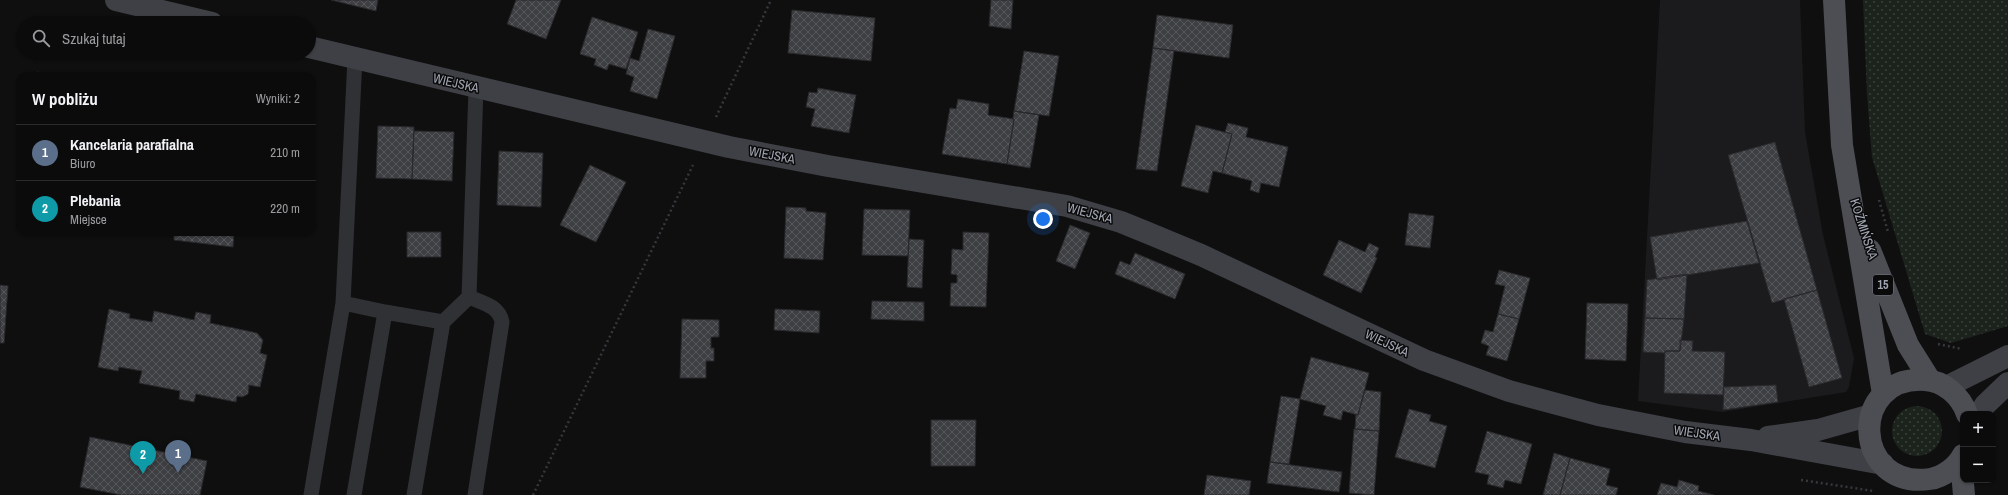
<!DOCTYPE html>
<html lang="pl">
<head>
<meta charset="utf-8">
<style>
  body { margin:0; font-family:"Archivo Narrow",sans-serif; background:#141415; color:#f1f3f6 }
  .controls { position:absolute; right:12px; bottom:12px; display:grid; overflow:hidden; border-radius:8px; box-shadow:0 1px 3px #0004 }
  .controls button { width:36px; height:36px; display:grid; place-items:center; padding:0; border:0; border-bottom:1px solid #2b2b2d; background:#0b0b0c; color:#f1f3f6; font:20px sans-serif }
  .you { position:absolute; left:1043px; top:219px; width:14px; height:14px; margin:-10px; border:3px solid #fff; border-radius:50%; background:#1a73e8; box-shadow:0 0 0 6px #1a73e833 }
  .badge { display:grid; place-items:center; width:26px; height:26px; border-radius:50%; background:#eeb629; color:#fff; font-size:13px; font-weight:700 }
  .pin { position:absolute; translate:-50% -33px; filter:drop-shadow(0 1px 2px #0008) }
  .pin::after { content:''; position:absolute; top:21px; width:14px; height:12px; background:inherit; clip-path:polygon(0 0,100% 0,50% 100%) }
  .list { margin:0; padding:0; list-style:none }
  h2 { display:flex; justify-content:space-between; align-items:center; height:52px; margin:0; padding:0 16px; font-size:17px }
  h2 small { font-size:13px; font-weight:400; color:#9a9b9d }
  .list li { display:grid; grid-template-columns:26px 1fr auto; gap:12px; align-items:center; box-sizing:border-box; height:56px; padding:0 16px; border-top:1px solid #2b2b2d }
  .list b { display:block; font-size:15px; white-space:nowrap }
  .list p { margin:0; font-size:13px; white-space:nowrap; color:#9a9b9d }
  .list em { font-size:13px; font-style:normal; color:#9a9b9d }
  .icon { flex:none; width:22px; height:22px; fill:none; stroke:currentColor; stroke-width:2; stroke-linecap:round; stroke-linejoin:round }
  .map { position:relative; flex:none; width:2008px; height:495px; overflow:hidden }
  .search { position:absolute; background:#0b0b0c; box-shadow:0 1px 3px #0004; left:16px; top:16px; width:300px; height:44px; display:flex; align-items:center; gap:10px; box-sizing:border-box; padding:0 14px; border-radius:22px; color:#9a9b9d; font-size:15px }
  .panel { position:absolute; background:#0b0b0c; box-shadow:0 1px 3px #0004; left:16px; top:72px; width:300px; height:164px; border-radius:12px }
  .map>svg:first-child { display:block }
</style>
</head>
<body>
<div class="map">
<svg width="2008" height="495" viewBox="0 0 2008 495">
  <defs>
    <pattern id="green-dots" width="8" height="8" patternUnits="userSpaceOnUse"><rect width="8" height="8" fill="#1c231d"/><path d="M2 2h.1M6 6h.1" fill="none" stroke="#3a403b" stroke-width="1.8" stroke-linecap="round"/></pattern>
    <pattern id="building-cross-hatch" width="8" height="8" patternUnits="userSpaceOnUse"><rect width="8" height="8" fill="#3e3f43"/><path d="M0 0l8 8M0 8l8-8" fill="none" stroke="#57585c"/></pattern>
  </defs>
  <rect width="100%" height="100%" fill="#0f0f10"/>
  <path fill="#1b1b1d" d="M1660,0H1800L1805,132L1823,235L1854,358L1849,387L1846,392L1722,412L1638,401Z"/>
  <path fill="url(#green-dots)" d="M1863,0H2008V326L1951,343L1925,334L1872,157L1867,95Z
    M1892 431a25 25 0 1 1 50 0a25 25 0 1 1-50 0Z"/>
  <path fill="url(#building-cross-hatch)" stroke="#29292c" d="M331,0H378L376,11Z
    M516,0H561L546,39L507,24Z
    M991,0H1013L1011,29L989,26Z
    M792,10L875,18L871,61L788,53Z
    M1157,15L1233,25L1229,58L1153,48Z
    M592,17L638,32L626,69L609,64L607,70L594,65L596,59L580,54Z
    M648,29L675,36L657,99L630,91L634,77L626,74L630,58L639,61Z
    M1153,48L1174,51L1157,171L1136,169Z
    M1024,51L1059,56L1049,116L1014,111Z
    M37,72L57,76H37Z
    M818,88L856,95L849,133L811,126L815,109L806,107L809,92L817,93Z
    M958,99L989,104L988,115L1014,119L1007,164L942,154L950,108L956,109Z
    M1014,111L1039,115L1030,168L1007,164L1014,119L1013,118Z
    M1228,123L1248,128L1246,137L1288,147L1279,187L1261,183L1259,193L1250,190L1252,181L1222,173L1232,134L1225,132Z
    M1196,125L1232,134L1222,173L1213,171L1208,193L1181,186Z
    M378,126L414,127L412,179L376,178Z
    M414,131L454,132L452,181L412,179Z
    M1775,142L1817,290L1772,303L1728,155Z
    M499,151L543,153L541,207L497,205Z
    M590,165L626,182L596,242L560,225Z
    M786,207L806,208V211L826,213L823,260L784,258Z
    M864,209L910,210L908,256L862,255Z
    M1409,213L1434,216L1430,248L1405,245Z
    M1747,221L1759,263L1657,280L1650,237Z
    M1070,225L1090,233L1075,269L1056,261Z
    M174,232H234L233,247L174,240Z
    M407,232H441V257H407Z
    M963,232L989,233L986,307L950,306L951,283H957V275L951,274L952,249L963,250Z
    M909,239L924,240L922,288L907,287Z
    M1339,240L1365,252L1369,243L1379,248L1375,257L1377,258L1361,293L1323,275Z
    M1135,253L1185,274L1175,299L1115,274L1120,261L1130,265Z
    M1499,270L1530,278L1519,319L1498,314L1505,286L1495,284Z
    M1687,274L1684,319L1645,318L1647,280Z
    M0,285L8,286L4,343H0Z
    M1817,290L1842,378L1809,387L1784,299Z
    M872,301L924,302V321L871,319Z
    M1587,303L1628,304L1626,361L1585,359Z
    M109,309L130,314L129,318L152,322L154,311L194,320L196,312L211,315L210,323L257,333L263,340L260,353L267,355L260,387L248,385L249,387L248,394L242,397L237,396L236,402L196,394L194,402L179,399L180,391L139,383L142,371L119,367L118,371L98,367Z
    M775,309L820,311L819,333L774,330Z
    M1498,314L1519,319L1507,361L1486,355L1489,346L1481,343L1485,330L1493,332Z
    M1645,318L1684,319L1680,351H1665V353L1643,352Z
    M682,319L719,320V337H711V348H714V361H706V378H680Z
    M1680,340L1693,341L1692,351L1725,352L1723,395L1664,393L1665,351H1680Z
    M1311,357L1369,373L1358,415L1343,411L1341,420L1323,415L1326,406L1300,399Z
    M1776,385L1778,402L1723,410L1724,387Z
    M1365,390L1381,392L1379,431L1355,429L1356,414L1358,415Z
    M1281,396L1300,399L1289,464L1270,462Z
    M1409,409L1431,415L1429,421L1447,426L1435,468L1395,457Z
    M931,420H976L975,466H931Z
    M1354,429L1379,431L1374,495L1349,493Z
    M1487,431L1532,444L1521,484L1505,480L1503,488L1487,484L1489,475L1475,472Z
    M90,437L207,461L200,495H121L80,487Z
    M1554,453L1570,458L1560,495H1543Z
    M1570,458L1610,469L1606,485L1618,488L1616,495H1560Z
    M1270,462L1342,472L1339,492L1267,483Z
    M1207,475L1251,481L1249,495H1204Z
    M1679,480L1699,486L1698,491L1714,495H1657L1661,483L1677,487Z"/>
  <g fill="none" stroke-linecap="round" stroke-linejoin="round">
    <path stroke="#36383c" stroke-width="2.5" stroke-dasharray="2 3" stroke-linecap="butt" d="M716,117L771,0
      M1879,200L1888,232
      M1938,344L1962,349
      M1801,480L1873,491
      M533,495L693,165"/>
    <path stroke="#303135" stroke-width="15" d="M469,297C483,303 499,306 502,322L475,495
      M343,303L385,312L354,495
      M385,312L443,322L469,297L476,88
      M311,495L343,303L355,58
      M414,495L443,322"/>
    <path stroke="#3e4045" stroke-width="22" d="M116,0L212,23
      M309,47L729,147L828,166L1067,206L1121,222L1148,233L1201,255L1424,360L1509,391L1598,415L1685,432L1751,440L1883,464
      M1946,387L2008,356
      M1979,414L1985,405L2008,383
      M1768,437L1818,430L1871,415"/>
    <path stroke="#4c4e54" stroke-width="22" d="M1834,0L1842,145L1883,394
      M1870,250L1908,345L1930,380
      M1963,455C1957,467 1943,477 1930,479C1852,490 1848,375 1925,380C1944,381 1961,396 1967,414
      M1961,460L1964,495"/>
  </g>
  <g text-anchor="middle" dominant-baseline="central" stroke-width="3" stroke-linejoin="round" paint-order="stroke">
    <rect fill="#0a0a0b" stroke="#73767f" stroke-width="1" x="1873" y="275" width="20" height="20" rx="3"/>
    <g font-size="12" font-weight="bold" fill="#a0a5b1">
      <text x="1883" y="285">15</text>
    </g>
    <g font-size="13" fill="#a0a5b1" stroke="#0a0a0b">
      <text transform="translate(456 83) rotate(13)">WIEJSKA</text>
      <text transform="translate(772 155) rotate(11)">WIEJSKA</text>
      <text transform="translate(1090 213) rotate(15)">WIEJSKA</text>
      <text transform="translate(1864 229) rotate(72)">KOŹMIŃSKA</text>
      <text transform="translate(1387 343) rotate(25)">WIEJSKA</text>
      <text transform="translate(1697 433) rotate(8)">WIEJSKA</text>
    </g>
  </g>
</svg>
<div class="controls">
<button>+</button>
<button>−</button>
</div>
<div class="you"></div>
<div class="pin badge" style="left:178px;top:473px;background:#5c6f8a">1</div>
<div class="pin badge" style="left:143px;top:474px;background:#0f9aa8">2</div>
<div class="search"><svg class="icon" aria-label="search" viewBox="0 0 24 24"><circle cx="10" cy="10" r="6"/><path d="M15 15l6 6"/></svg>Szukaj tutaj</div>
<section class="panel">
<h2>W pobliżu<small>Wyniki: 2</small></h2>
<ul class="list">
<li><span class="badge" style="background:#5c6f8a">1</span><div><b>Kancelaria parafialna</b><p>Biuro</p></div><em>210 m</em></li>
<li><span class="badge" style="background:#0f9aa8">2</span><div><b>Plebania</b><p>Miejsce</p></div><em>220 m</em></li>
</ul>
</section>
</div>
</body>
</html>
